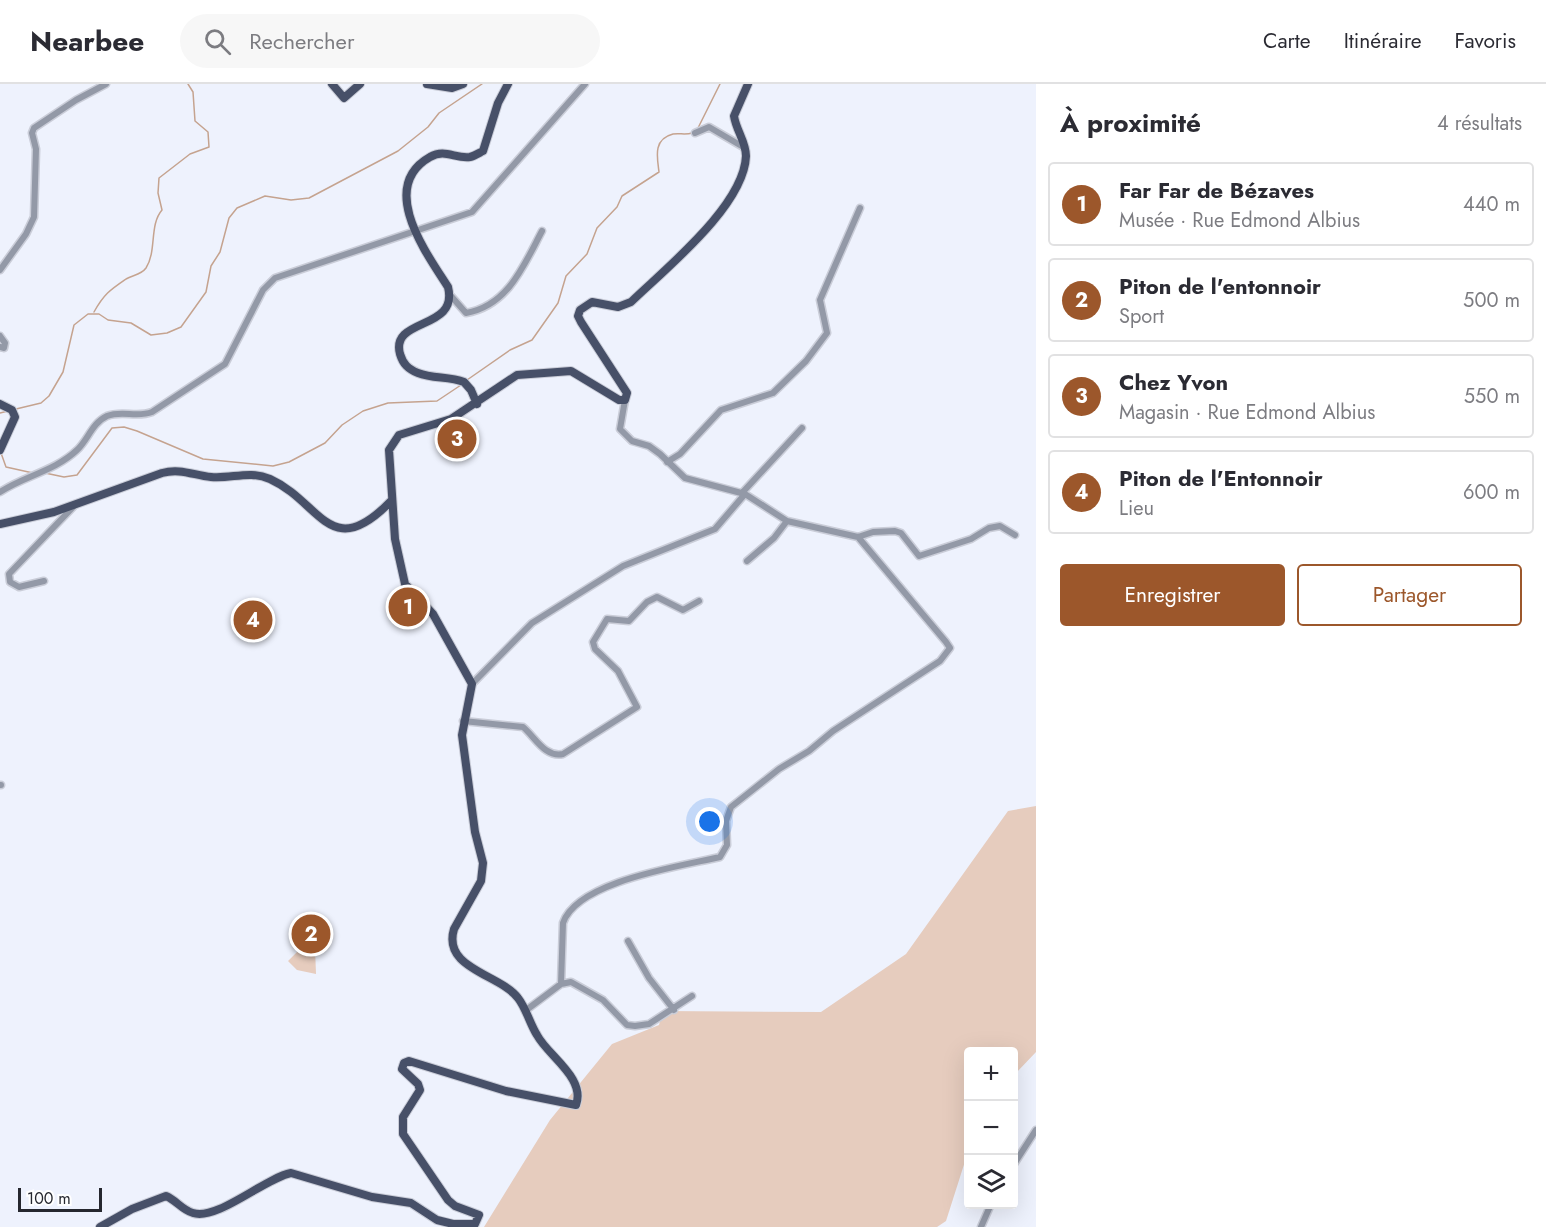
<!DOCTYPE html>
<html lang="fr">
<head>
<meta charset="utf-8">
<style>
  body { margin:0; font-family:Jost,sans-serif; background:#f7f7f7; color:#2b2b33 }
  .controls { position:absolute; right:18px; bottom:18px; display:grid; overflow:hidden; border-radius:6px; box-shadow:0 6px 24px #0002 }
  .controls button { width:54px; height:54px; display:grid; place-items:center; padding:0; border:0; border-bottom:2px solid #e1e1e2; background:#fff; color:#2b2b33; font:30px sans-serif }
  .scale { position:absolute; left:18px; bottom:15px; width:84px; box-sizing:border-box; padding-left:6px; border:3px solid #25272e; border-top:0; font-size:16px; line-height:21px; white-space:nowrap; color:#25272e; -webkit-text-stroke:4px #fff; paint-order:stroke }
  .you { position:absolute; left:710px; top:738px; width:21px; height:21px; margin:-15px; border:4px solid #fff; border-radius:50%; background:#1a73e8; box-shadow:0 0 0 9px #1a73e833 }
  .badge { display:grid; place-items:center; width:39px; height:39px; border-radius:50%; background:#9c572b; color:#fff; font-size:20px; font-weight:700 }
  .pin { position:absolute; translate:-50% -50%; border:3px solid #fff; box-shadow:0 2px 6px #0006 }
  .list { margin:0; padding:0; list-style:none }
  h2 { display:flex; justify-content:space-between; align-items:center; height:78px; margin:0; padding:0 24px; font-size:26px }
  h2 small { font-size:20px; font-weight:400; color:#7c7c81 }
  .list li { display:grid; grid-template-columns:39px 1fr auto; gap:18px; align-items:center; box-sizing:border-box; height:84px; margin:0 12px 12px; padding:0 12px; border:2px solid #e1e1e2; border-radius:6px }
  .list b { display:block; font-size:22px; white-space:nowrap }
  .list p { margin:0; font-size:20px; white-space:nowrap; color:#7c7c81 }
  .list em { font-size:20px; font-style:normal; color:#7c7c81 }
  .actions { display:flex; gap:12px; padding:18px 24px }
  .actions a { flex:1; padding:14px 0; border:2px solid #9c572b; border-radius:6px; text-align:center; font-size:21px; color:#9c572b }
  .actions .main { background:#9c572b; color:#fff }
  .icon { flex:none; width:33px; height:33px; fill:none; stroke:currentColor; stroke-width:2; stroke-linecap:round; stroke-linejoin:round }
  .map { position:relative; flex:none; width:1036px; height:1143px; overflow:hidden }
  header { display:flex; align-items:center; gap:36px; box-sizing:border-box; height:84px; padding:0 30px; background:#fff; border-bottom:2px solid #e1e1e2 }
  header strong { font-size:28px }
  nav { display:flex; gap:33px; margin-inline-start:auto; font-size:21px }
  .search { width:420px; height:54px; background:#f7f7f7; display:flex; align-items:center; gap:15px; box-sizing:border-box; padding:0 21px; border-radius:33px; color:#7c7c81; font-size:22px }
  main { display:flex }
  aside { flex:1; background:#fff }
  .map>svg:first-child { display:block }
</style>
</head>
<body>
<header>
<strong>Nearbee</strong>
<div class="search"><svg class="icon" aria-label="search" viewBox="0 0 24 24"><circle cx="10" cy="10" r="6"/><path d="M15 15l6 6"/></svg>Rechercher</div>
<nav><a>Carte</a><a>Itinéraire</a><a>Favoris</a></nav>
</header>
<main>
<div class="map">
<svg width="1036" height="1143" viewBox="0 0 1036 1143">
  <rect width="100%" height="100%" fill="#eef2fd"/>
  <path fill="#e6ccbe" d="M1036,722V968L1014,991V968H969L968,1068L946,1137L937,1143H484L550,1036L612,960L659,941L663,927L821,928L906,870L1008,727Z
    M314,836L316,890L297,886L288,877L301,864Z"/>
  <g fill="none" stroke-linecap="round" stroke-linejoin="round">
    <path stroke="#c5a38f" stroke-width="1.5" d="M698,44L720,0
      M94,228C104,210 110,206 126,195C133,191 141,191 146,184C157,167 149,141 162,126L158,109L159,94L190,70L209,63L208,48L195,37L193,8L188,0
      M467,296L510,266L532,256L558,219L566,192L587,170L597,144L617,123L622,112L659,88C657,73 653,55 673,50C679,49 686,51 692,49
      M16,325L41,319L49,312L63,288L74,241L88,230H99L108,236L131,239L151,251L167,249L181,243L206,208L211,182L220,168L229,134L237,124L265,112L291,116L309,114L398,67L428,43L439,29L482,0
      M0,329L8,327
      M1,369L6,383L33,389
      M45,389L64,393L77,391L112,344L124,343L137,347L203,375L273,382L289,378L325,359L342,341L363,327L388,319L437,317L461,301"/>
    <defs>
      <path id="minor" d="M695,49L709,43L745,64
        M0,186L26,150L34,133L36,65L32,49L34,44L76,16L106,0
        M451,212L466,229C508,222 524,181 542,147
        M0,252L5,259L4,264L0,263
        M625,316L620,345L632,357L649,362L660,370L685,394L745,410L787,437L858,453L873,448L895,447L901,449L919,472L971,455L989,444L1000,442L1015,451
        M667,378L680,370L721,326L773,309L806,277L827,249L820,216L860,124
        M0,408C24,392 55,387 77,366C88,356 92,339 107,332C122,326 137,334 152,328L225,280L263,206L275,194L472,128L585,0
        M742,409L802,344
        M747,477L774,454L787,437
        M44,497L19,503L10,498L9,490L75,421
        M472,600L532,539L623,482L715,445L745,410
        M463,637L523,643C535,653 545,674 563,670L637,623L618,587L595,565L593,558L607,535L629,537L647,518L657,513L683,526L699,517
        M0,701H1
        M628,857L649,894L674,926
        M561,900L563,839C577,797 682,782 720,773L727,761L726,737L731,723L779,685L809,667L833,647L940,577L950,564L946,558L858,453
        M525,927L561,900L571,898L603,916L627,941L635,942L649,940L692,912
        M1014,1080L1036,1046
        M981,1143L991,1120"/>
      <path id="major" d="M332,0L344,14L360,0
        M427,0L452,4L463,0
        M0,320L12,326L15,333L0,366
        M477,320L471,306L464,298C449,292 433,295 418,289C408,285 403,280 400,270C390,233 459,247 448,203C427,170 377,103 430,73C445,64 455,75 470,73C474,72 479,69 483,67L498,19L508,0
        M0,440L54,428L162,389C180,384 193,391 211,393C232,395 249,386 270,395C321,418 330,480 391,417
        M100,1143L132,1125L166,1112C176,1116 182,1126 193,1129C217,1137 265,1094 291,1089L372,1113L411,1119L437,1136L453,1140H475L479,1131L455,1122L448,1116L403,1050V1033L420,1006L418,1000L402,985L404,979L409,977L506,1007L576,1021C586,994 548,972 537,951C530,940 526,924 518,914C500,890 442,885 454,845L481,797L483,779L475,748L462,651L472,600L433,530L405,500L395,455L389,366L399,351L451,335L517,291L571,287L619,316H625L627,309L581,238L578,232L580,226L592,218L618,223L631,218C665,185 744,122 746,72C746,58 736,46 734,32L748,0"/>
    </defs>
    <use href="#minor" stroke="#cacdd8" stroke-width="9"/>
    <use href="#major" stroke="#cacdd8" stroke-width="10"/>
    <use href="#minor" stroke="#9399a7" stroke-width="6"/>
    <use href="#major" stroke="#475068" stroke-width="8"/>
  </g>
</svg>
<div class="controls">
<button>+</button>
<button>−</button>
<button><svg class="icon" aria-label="layers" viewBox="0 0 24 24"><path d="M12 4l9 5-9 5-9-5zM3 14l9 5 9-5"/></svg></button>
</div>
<div class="scale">100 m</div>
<div class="you"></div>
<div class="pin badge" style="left:408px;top:523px">1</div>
<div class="pin badge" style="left:311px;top:850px">2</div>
<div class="pin badge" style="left:457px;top:355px">3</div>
<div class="pin badge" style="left:253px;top:536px">4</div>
</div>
<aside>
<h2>À proximité<small>4 résultats</small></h2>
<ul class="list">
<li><span class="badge">1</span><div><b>Far Far de Bézaves</b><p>Musée · Rue Edmond Albius</p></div><em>440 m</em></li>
<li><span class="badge">2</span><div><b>Piton de l'entonnoir</b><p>Sport</p></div><em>500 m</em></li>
<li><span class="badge">3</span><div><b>Chez Yvon</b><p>Magasin · Rue Edmond Albius</p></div><em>550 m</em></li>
<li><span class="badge">4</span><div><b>Piton de l'Entonnoir</b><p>Lieu</p></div><em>600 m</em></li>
</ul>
<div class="actions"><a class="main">Enregistrer</a><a>Partager</a></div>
</aside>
</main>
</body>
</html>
